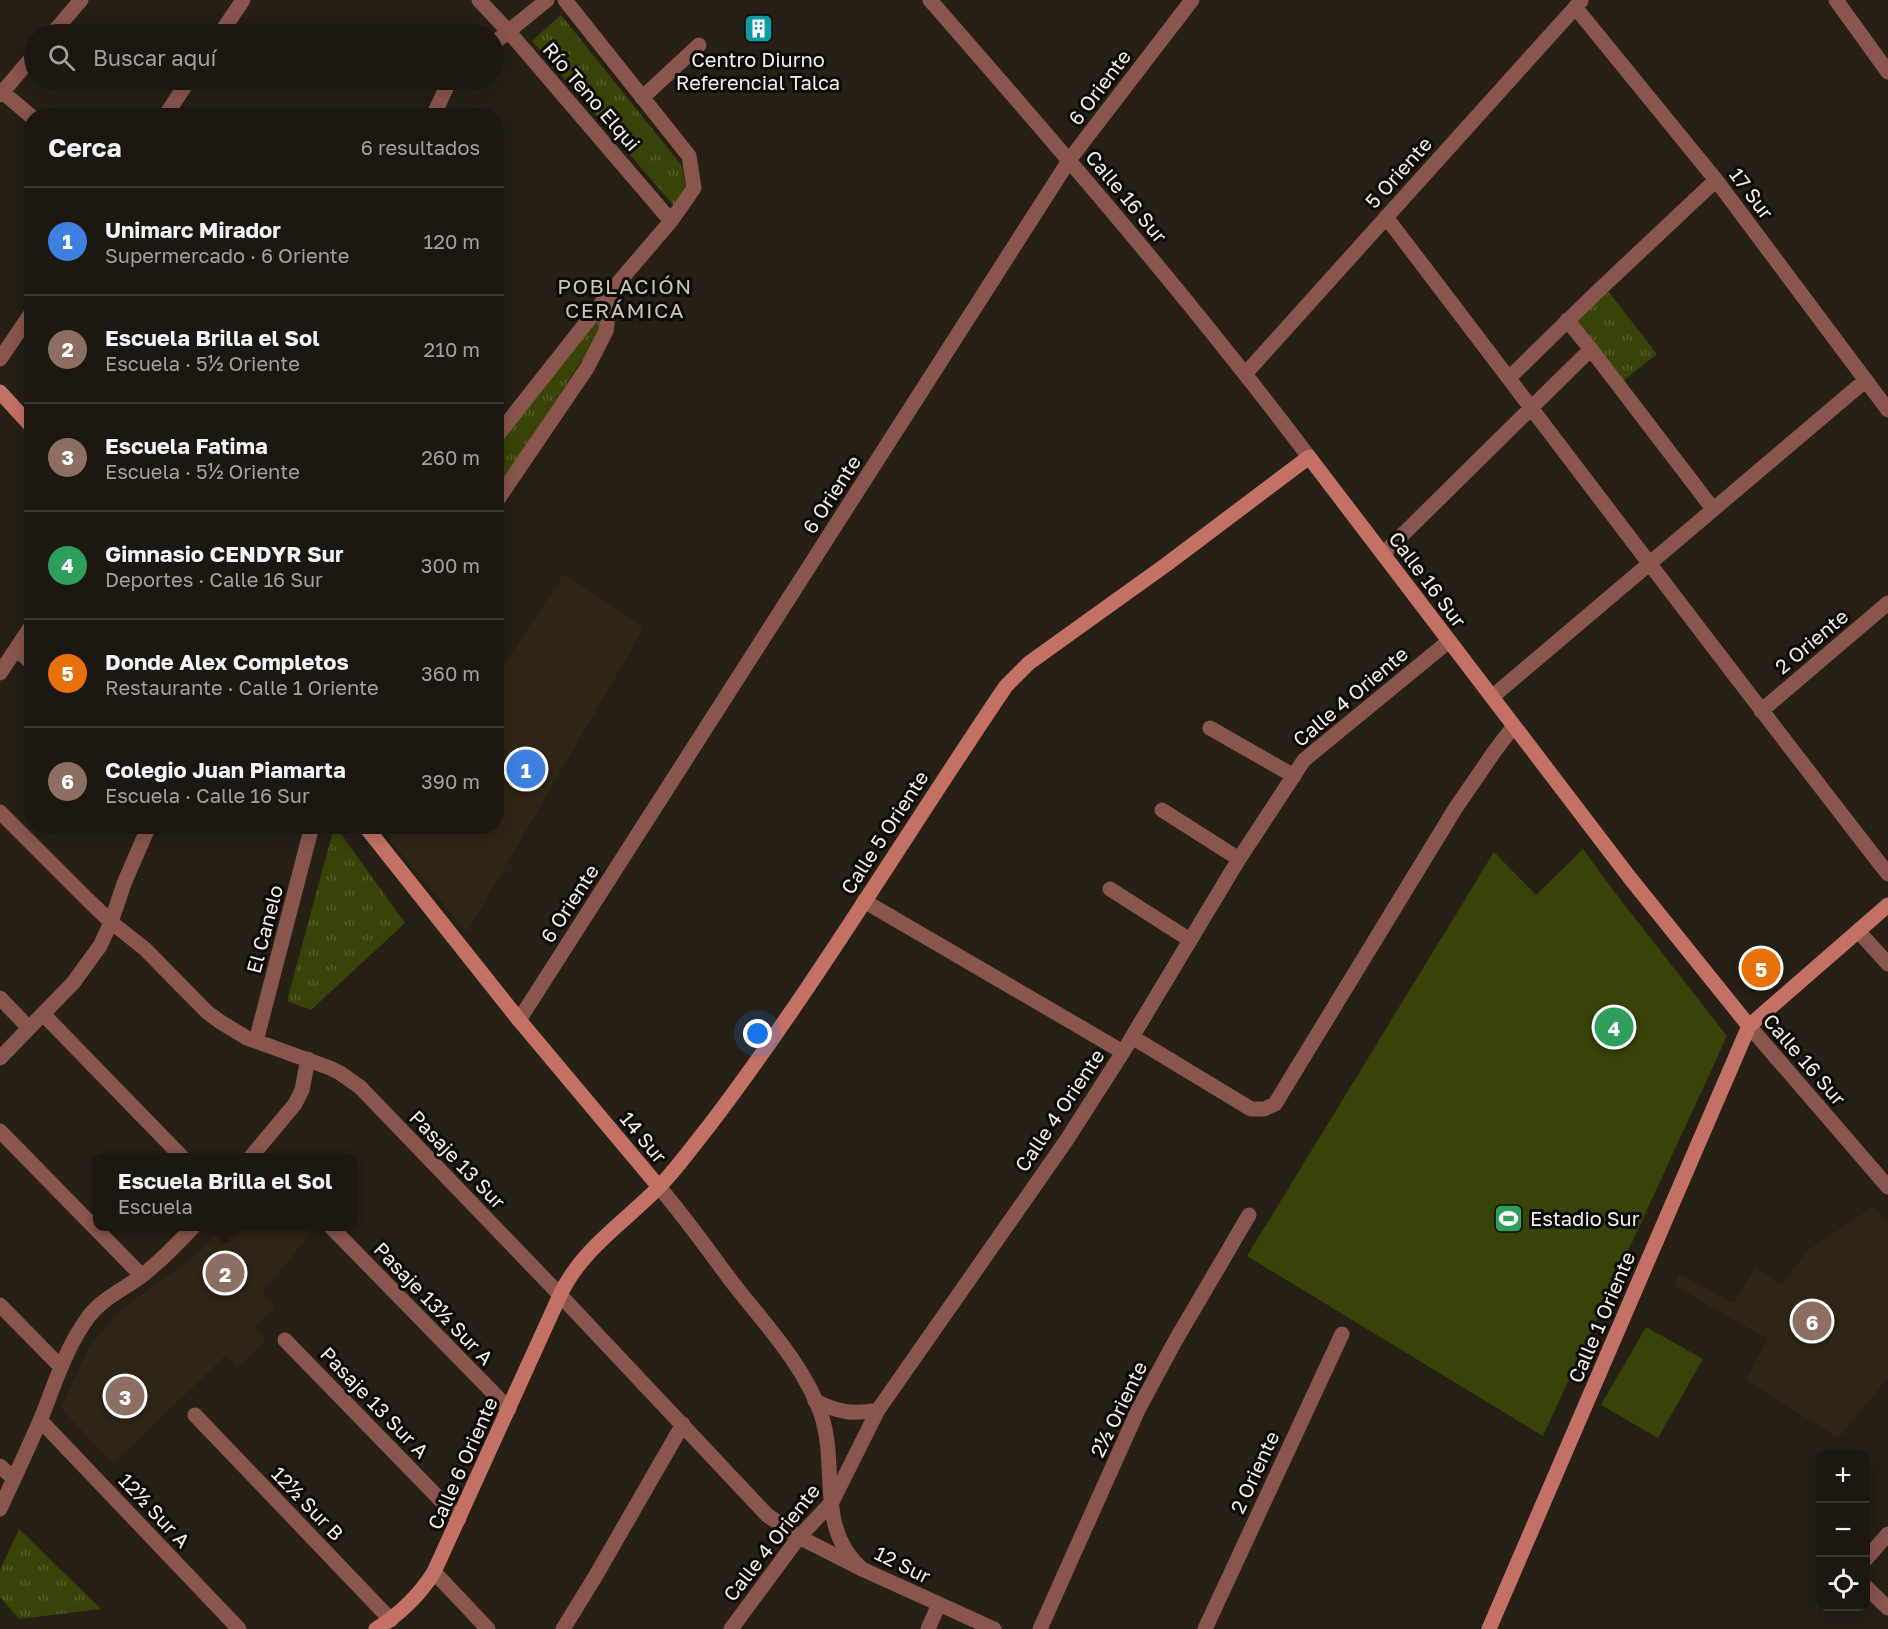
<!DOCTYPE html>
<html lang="es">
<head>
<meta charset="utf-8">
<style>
  body { margin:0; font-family:"Golos Text",sans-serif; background:#25211a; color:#f1f3f6 }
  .controls { position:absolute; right:18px; bottom:18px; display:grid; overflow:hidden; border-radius:12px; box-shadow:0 3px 15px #0003 }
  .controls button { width:54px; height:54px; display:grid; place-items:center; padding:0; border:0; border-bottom:2px solid #3a3731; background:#1c1811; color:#f1f3f6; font:30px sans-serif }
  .you { position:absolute; left:758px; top:1034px; width:21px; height:21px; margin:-15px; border:4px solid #fff; border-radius:50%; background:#1a73e8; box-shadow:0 0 0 9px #1a73e833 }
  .badge { display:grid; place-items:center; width:39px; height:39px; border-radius:50%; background:#7c3aed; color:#fff; font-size:20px; font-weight:700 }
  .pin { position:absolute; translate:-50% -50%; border:3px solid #fff; box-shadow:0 2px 6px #0006 }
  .popup { position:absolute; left:93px; top:1153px; width:264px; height:78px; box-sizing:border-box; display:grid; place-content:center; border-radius:12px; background:#1c1811; filter:drop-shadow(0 2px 4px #0005); font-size:20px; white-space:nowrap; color:#a0a09f }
  .popup b { font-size:22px; color:#f1f3f6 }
  .popup::after { content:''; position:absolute; left:50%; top:100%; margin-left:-12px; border:12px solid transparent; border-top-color:#1c1811 }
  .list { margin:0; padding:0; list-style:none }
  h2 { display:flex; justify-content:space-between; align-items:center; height:78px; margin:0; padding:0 24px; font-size:26px }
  h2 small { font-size:20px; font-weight:400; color:#a0a09f }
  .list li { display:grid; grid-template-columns:39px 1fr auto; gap:18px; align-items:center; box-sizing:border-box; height:108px; padding:0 24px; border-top:2px solid #3a3731 }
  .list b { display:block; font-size:22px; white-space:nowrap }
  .list p { margin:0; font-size:20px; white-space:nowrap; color:#a0a09f }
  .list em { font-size:20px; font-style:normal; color:#a0a09f }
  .icon { flex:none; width:33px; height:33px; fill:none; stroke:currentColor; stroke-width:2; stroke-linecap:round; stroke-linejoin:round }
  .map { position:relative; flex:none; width:1888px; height:1629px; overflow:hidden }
  .search { position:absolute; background:#1c1811; box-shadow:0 3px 15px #0003; left:24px; top:24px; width:480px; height:66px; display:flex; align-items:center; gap:15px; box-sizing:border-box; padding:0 21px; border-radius:33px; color:#a0a09f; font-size:22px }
  .panel { position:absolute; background:#1c1811; box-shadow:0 3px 15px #0003; left:24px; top:108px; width:480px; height:726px; border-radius:24px }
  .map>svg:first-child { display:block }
</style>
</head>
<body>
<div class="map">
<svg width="1888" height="1629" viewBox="0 0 1888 1629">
  <defs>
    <pattern id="park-tufts" width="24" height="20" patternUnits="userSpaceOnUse" patternTransform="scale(1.5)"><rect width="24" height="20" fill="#384307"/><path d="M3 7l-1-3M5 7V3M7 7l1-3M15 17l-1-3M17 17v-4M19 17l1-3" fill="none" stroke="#555e2b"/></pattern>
  </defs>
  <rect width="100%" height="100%" fill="#262017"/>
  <path fill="#302617" d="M564,574L644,628L467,932L379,827L496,826L497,675Z
    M1873,1207L1888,1223V1378L1838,1438L1746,1380L1767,1339L1674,1285L1679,1274L1734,1303L1755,1267L1782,1285L1807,1251Z
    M221,1227H315L262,1293L276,1307L255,1327L266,1340L237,1368L226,1355L113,1464L61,1408L88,1349L120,1310L199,1253Z"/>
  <path fill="url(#park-tufts)" d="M561,15L682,166L686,189L674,206L532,41Z
    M1604,286L1657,354L1618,385L1567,320Z
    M605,306L600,333L497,489V442Z
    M334,827H336L405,923L311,1010L287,1001Z
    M19,1529L101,1609L19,1619L0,1597V1570Z"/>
  <path fill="#384307" d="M1583,849L1613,890L1727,1036L1543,1436L1247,1256L1494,852L1536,895Z
    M1646,1327L1703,1359L1658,1438L1601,1405Z"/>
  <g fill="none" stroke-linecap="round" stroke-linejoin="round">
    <path stroke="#89554d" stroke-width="15" d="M479,0L509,32L671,221
      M1836,0L1888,72
      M1575,7L1716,180L1888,410
      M52,34L81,0
      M220,34L243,0
      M494,43L547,0
      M0,90L32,117
      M0,95L34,55
      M642,98L699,45
      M165,116L189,80
      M433,116L450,80
      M1386,217C1553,436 1719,657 1888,874
      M1567,320L1593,352L1713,509
      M0,359L32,312
      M1246,373L1581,1
      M1509,378L1597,292L1716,180
      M496,437L612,290L671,221L694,188L689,156L565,0
      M496,502L587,368L606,331L611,293
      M1383,554L1591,349
      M16,649L32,663
      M0,673L32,625
      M1492,697L1866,380
      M1761,711L1888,603
      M1210,728L1294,776
      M1162,810L1239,859
      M0,812L88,900L111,922L145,949L207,1012L219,1021L247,1038L330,1068L340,1073L360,1087L560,1295L767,1515L799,1537L862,1569
      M1110,889L1190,940
      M864,901L1123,1052
      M1858,931L1888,964
      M0,998L29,1028
      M43,1014L183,1158
      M519,1020L1070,159L1192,0
      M1132,1037L1251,1109H1264L1275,1104L1455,809L1494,752L1513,727
      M256,1041L312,826
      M0,1058L73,983L100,946L111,922L125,881L149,826
      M0,1131L142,1276
      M250,1158L295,1104L302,1090L308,1059
      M330,1226L509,1409
      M0,1305L61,1367
      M285,1340L459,1519
      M815,1401C838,1412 852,1415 878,1410
      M195,1415L391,1620
      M40,1420L239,1629
      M0,1466L14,1479
      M0,1509C14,1478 29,1447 42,1416C55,1383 67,1345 89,1316C104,1297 125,1289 144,1274C162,1260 178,1243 194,1226
      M1866,1559L1888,1534
      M434,1572L488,1629
      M1866,1587L1888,1608
      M563,1629L595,1577L683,1424
      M731,1629L799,1537L832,1502L878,1410L1066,1141L1123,1052L1239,859L1304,760L1449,641
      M928,1629L939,1604
      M1040,1629L1138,1410L1174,1343L1249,1215
      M1205,1629L1342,1334"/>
    <path stroke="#89554d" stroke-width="15" d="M930,0C1060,149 1190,299 1309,457
      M1749,1026L1888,1187
      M659,1187C685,1217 708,1250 732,1282C763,1322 805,1366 821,1414C839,1468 815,1528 862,1569L994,1629"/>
    <path stroke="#c47165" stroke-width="15" d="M0,392L32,427
      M365,826L519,1020L659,1187
      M376,1629C400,1614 419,1596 434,1572L560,1295C581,1250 623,1223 657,1189C676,1170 692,1147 709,1126C816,985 907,832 1006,686L1029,663L1167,564L1309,457L1630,878L1749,1026
      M1489,1629L1749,1026L1888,905"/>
  </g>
  <defs>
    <symbol id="building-square" viewBox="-11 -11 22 22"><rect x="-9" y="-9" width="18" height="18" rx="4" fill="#0f9aa8" stroke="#0d0a07"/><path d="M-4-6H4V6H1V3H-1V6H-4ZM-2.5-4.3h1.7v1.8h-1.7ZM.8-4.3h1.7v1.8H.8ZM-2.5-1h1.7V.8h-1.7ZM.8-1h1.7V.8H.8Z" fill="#fff"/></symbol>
    <symbol id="stadium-square" viewBox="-11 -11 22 22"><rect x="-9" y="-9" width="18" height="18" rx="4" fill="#2e9e5b" stroke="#0d0a07"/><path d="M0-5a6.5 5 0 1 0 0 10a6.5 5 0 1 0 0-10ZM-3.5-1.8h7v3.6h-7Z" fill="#fff"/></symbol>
  </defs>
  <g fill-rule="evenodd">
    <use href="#building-square" x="742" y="12" width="33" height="33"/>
    <use href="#stadium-square" x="1492" y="1202" width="33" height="33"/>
  </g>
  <g text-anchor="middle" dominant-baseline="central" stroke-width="6" stroke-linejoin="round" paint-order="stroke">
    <g font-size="20" fill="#f4efe9" stroke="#0d0a07">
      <text x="758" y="59">Centro Diurno<tspan x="758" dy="23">Referencial Talca</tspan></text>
      <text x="1530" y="1218" text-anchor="start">Estadio Sur</text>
    </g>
    <g font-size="20" fill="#f4efe9" stroke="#0d0a07">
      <text transform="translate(1099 87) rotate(-53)">6 Oriente</text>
      <text transform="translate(592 96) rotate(49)">Río Teno Elqui</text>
      <text transform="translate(1398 172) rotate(-48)">5 Oriente</text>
      <text transform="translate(1752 193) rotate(53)">17 Sur</text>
      <text transform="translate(1127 196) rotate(50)">Calle 16 Sur</text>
      <text transform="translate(831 494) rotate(-57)">6 Oriente</text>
      <text transform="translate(1428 579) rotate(53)">Calle 16 Sur</text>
      <text transform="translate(1811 641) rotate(-40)">2 Oriente</text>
      <text transform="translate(1350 696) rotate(-40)">Calle 4 Oriente</text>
      <text transform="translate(884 832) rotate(-57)">Calle 5 Oriente</text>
      <text transform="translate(569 903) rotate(-57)">6 Oriente</text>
      <text transform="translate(264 929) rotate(-75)">El Canelo</text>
      <text transform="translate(1805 1059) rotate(49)">Calle 16 Sur</text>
      <text transform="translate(1059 1110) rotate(-56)">Calle 4 Oriente</text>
      <text transform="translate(644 1137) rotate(50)">14 Sur</text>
      <text transform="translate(458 1159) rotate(46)">Pasaje 13 Sur</text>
      <text transform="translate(434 1303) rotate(46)">Pasaje 13½ Sur A</text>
      <text transform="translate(1601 1317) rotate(-67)">Calle 1 Oriente</text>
      <text transform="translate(375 1402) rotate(46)">Pasaje 13 Sur A</text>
      <text transform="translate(1118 1409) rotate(-64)">2½ Oriente</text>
      <text transform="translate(462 1463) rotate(-66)">Calle 6 Oriente</text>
      <text transform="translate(1254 1472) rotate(-65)">2 Oriente</text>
      <text transform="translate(308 1503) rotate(46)">12½ Sur B</text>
      <text transform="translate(155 1510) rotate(47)">12½ Sur A</text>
      <text transform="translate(771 1542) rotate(-52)">Calle 4 Oriente</text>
      <text transform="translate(903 1564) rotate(26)">12 Sur</text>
    </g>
    <g font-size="21" letter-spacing="1.5" fill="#cbc3b7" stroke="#0d0a07">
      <text x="625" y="286">POBLACIÓN<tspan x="625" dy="24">CERÁMICA</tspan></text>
    </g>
  </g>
</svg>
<div class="controls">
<button>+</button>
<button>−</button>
<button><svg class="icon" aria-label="locate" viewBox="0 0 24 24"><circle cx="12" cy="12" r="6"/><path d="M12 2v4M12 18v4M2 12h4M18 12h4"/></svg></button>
</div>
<div class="you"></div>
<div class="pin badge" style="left:526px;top:769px;background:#3f7fe0">1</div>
<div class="pin badge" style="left:225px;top:1273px;background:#8d6e63">2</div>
<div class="popup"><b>Escuela Brilla el Sol</b>Escuela</div>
<div class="pin badge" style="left:125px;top:1396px;background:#8d6e63">3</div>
<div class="pin badge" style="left:1614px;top:1027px;background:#2e9e5b">4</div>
<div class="pin badge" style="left:1761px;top:968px;background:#e8710a">5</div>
<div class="pin badge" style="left:1812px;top:1321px;background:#8d6e63">6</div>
<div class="search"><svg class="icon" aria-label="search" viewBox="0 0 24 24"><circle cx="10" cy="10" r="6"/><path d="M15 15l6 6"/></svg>Buscar aquí</div>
<section class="panel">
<h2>Cerca<small>6 resultados</small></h2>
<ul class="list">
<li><span class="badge" style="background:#3f7fe0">1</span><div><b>Unimarc Mirador</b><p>Supermercado · 6 Oriente</p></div><em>120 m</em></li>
<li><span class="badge" style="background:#8d6e63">2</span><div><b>Escuela Brilla el Sol</b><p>Escuela · 5½ Oriente</p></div><em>210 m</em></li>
<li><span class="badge" style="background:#8d6e63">3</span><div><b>Escuela Fatima</b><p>Escuela · 5½ Oriente</p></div><em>260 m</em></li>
<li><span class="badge" style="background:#2e9e5b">4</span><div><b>Gimnasio CENDYR Sur</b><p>Deportes · Calle 16 Sur</p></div><em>300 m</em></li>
<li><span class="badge" style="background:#e8710a">5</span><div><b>Donde Alex Completos</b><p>Restaurante · Calle 1 Oriente</p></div><em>360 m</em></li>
<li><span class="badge" style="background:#8d6e63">6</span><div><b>Colegio Juan Piamarta</b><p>Escuela · Calle 16 Sur</p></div><em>390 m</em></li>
</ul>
</section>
</div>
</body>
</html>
